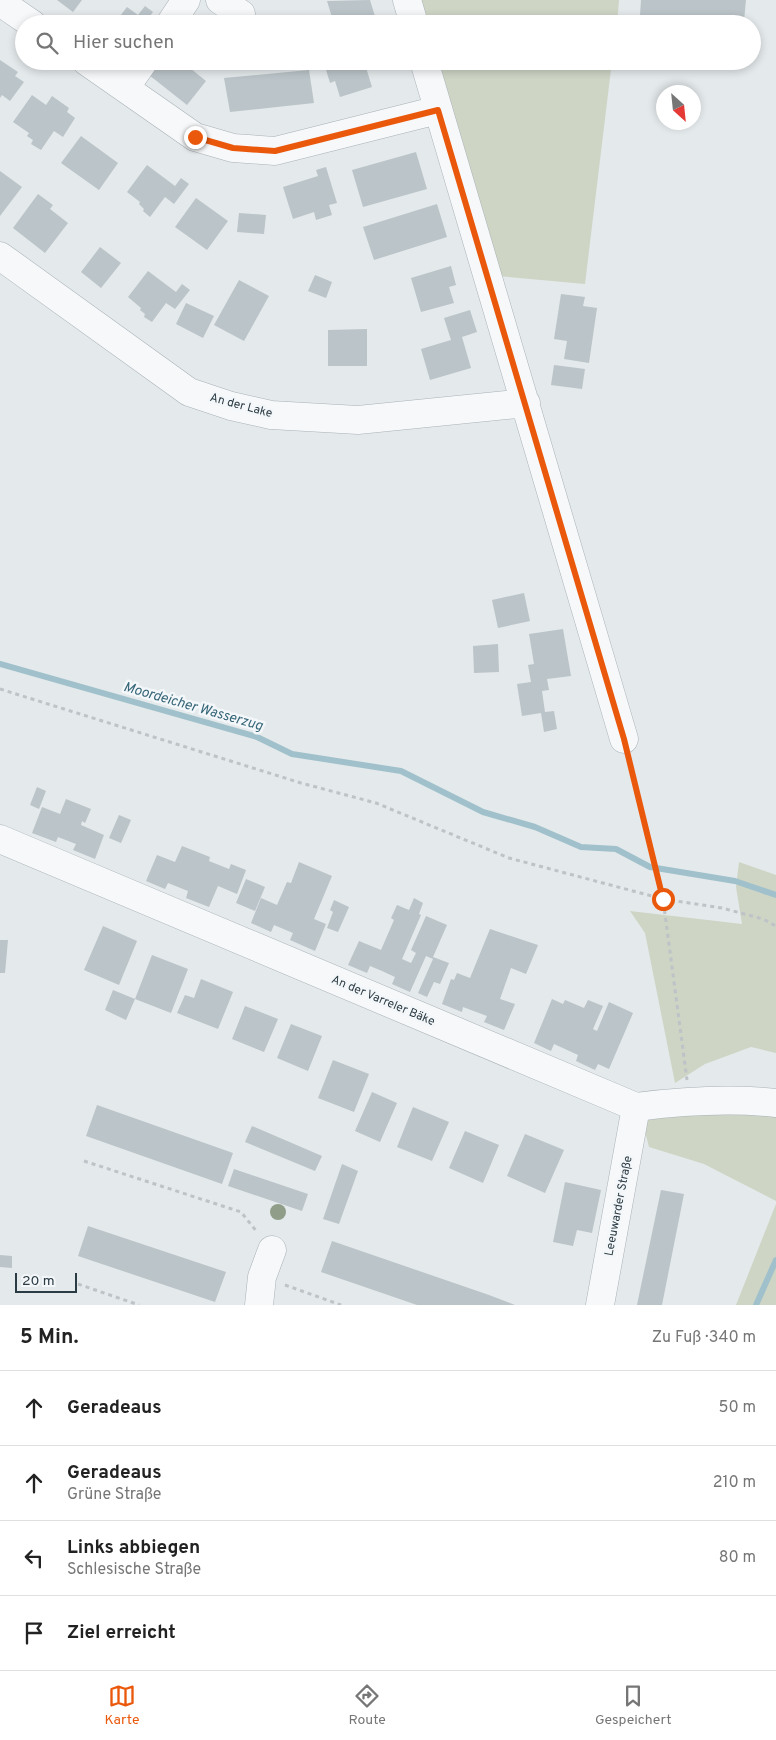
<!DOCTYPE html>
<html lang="de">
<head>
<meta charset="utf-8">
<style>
  body { margin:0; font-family:Overpass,sans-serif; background:#f6f6f6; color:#222 }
  .compass { position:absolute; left:656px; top:85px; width:45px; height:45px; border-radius:50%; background:#fff; box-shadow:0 2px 8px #0003; rotate:153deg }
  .scale { position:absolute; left:15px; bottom:12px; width:62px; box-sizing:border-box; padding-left:5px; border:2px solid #2b3b44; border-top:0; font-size:14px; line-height:18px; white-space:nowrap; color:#2b3b44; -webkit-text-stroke:4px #f4f7f9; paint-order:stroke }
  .stop { position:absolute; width:15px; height:15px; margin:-11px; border:4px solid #ea580c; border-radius:50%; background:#fff }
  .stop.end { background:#ea580c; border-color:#fff; box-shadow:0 1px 5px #0008 }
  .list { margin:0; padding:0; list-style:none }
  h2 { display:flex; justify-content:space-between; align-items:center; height:65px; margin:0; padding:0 20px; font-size:21px }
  h2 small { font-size:16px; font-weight:400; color:#767676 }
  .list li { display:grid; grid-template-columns:32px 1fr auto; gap:15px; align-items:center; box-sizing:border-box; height:75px; padding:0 20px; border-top:1px solid #e0e0e0 }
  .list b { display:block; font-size:19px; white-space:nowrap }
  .list p { margin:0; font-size:16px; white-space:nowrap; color:#767676 }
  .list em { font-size:16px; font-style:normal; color:#767676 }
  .icon { flex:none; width:28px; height:28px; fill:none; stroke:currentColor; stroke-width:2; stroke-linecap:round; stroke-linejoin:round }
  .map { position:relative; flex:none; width:776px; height:1305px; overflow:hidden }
  .search { position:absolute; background:#fff; box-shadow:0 2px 8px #0003; left:15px; right:15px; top:15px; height:55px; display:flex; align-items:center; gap:12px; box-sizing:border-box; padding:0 18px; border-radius:28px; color:#767676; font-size:19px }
  .sheet { height:365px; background:#fff }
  nav { display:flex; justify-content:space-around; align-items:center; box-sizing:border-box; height:70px; border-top:1px solid #e0e0e0; background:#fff; font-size:14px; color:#767676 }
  nav a { display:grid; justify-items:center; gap:2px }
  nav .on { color:#ea580c }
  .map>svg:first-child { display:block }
</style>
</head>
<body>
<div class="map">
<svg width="776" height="1305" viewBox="0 0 776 1305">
  <rect width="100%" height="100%" fill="#e4e9eb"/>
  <path fill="#ced5c5" d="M418,0H619L617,24H425Z
    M435,61H612L585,284L498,276Z
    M739,862L776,875V1053L751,1047L705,1064L675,1083L645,933L630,911L742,924L736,887Z
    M776,1108V1201L704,1164L649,1147L642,1120Z
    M776,1204V1305H736Z"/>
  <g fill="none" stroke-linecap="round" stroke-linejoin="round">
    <path stroke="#a0c1cb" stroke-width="6" d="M0,664L257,737L292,754L401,771L483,812L535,827L581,847L616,849L650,867L735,881L776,895
      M756,1305L776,1260"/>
  </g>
  <path fill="#bbc4c9" d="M57,0H82L73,12Z
    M370,0L377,23L334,24L327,1Z
    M641,0H746L744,21L640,15Z
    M145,6L153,12L144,24H114L127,7L138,15Z
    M0,60L18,72L15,76L24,82L10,101L2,95L0,98Z
    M160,61H195L190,68L206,81L187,105L149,75Z
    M331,61H364L372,87L340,97L335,81L330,83L324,63Z
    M309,70L314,103L230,112L224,78Z
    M32,95L46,105L52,96L69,108L67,112L75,118L63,137L54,131L41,150L31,144L33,140L27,136L29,133L13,122Z
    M81,136L118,163L99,190L61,163Z
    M416,152L427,189L363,207L352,170Z
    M147,165L175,186L181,178L189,184L174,204L165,197L150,217L143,211L144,209L139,204L140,202L127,192Z
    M326,167L337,203L329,205L332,215L316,220L314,212L293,219L283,187L318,176L316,170Z
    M0,171L22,187L0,216Z
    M38,194L53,205L50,209L68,223L45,253L13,228Z
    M196,198L228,221L207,250L175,227Z
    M437,204L447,237L374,260L363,227Z
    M239,213L266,215L264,234L237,232Z
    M100,247L121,263L101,288L81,272Z
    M451,266L456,285L449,287L454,303L421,312L411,278Z
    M148,271L176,292L182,284L190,290L175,309L166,303L152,322L144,317L145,314L140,310L141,308L128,297Z
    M315,275L332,282L326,298L308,291Z
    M239,280L269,296L244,341L214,325Z
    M561,294L585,297L583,306L597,308L589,363L564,359L567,341L554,339Z
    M186,303L214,316L203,338L176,324Z
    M470,310L477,332L462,337L471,368L430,380L421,349L451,340L444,318Z
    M367,329V366H328V330Z
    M554,365L585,369L582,389L551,385Z
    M524,593L530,621L498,628L492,600Z
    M563,629L571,676L547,679L549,690L542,691L545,712L554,711L557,729L544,732L541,713L522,716L517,684L531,682L528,665L534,664L529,634Z
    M498,644L499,672L474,673L473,646Z
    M37,787L46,791L39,809L30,805Z
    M66,799L91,809L85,823L82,821L81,825L104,835L95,859L73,850L76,844L58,837L56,842L32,833L42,807L60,814Z
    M119,815L131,820L121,843L109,838Z
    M182,846L210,857L209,861L229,869L231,864L246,870L237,894L218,886L209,907L186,898L188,891L168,883L165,889L146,881L157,855L175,862Z
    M299,862L332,876L314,919L326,924L315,951L290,940L293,933L274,925L271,932L251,923L261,898L277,905L287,882L291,883Z
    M246,879L265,887L255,911L236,903Z
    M414,898L423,903L419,914L421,915L402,959L411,963L416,953L411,950L426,916L447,925L433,957L449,963L440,984L434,982L427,997L418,993L433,959L426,956L410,992L392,984L395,977L382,971L370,966L367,973L348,965L359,941L381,950L394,920L391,918L397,905L409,910Z
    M334,900L349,907L338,932L327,928L333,912L330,910Z
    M103,926L137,941L119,985L84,970Z
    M490,929L538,945L526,974L511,968L500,999L515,1004L504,1030L484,1022L487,1016L463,1007L462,1012L442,1004L451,979L454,980L457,973L470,978Z
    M0,940H8L5,973H0Z
    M152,955L188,969L171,1013L135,999Z
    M201,979L233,992L218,1029L177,1013L185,995L194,998Z
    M113,990L135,999L126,1020L105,1010Z
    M552,999L563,1004L565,1000L584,1008L588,1000L603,1006L593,1029L597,1031L609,1002L633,1013L609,1069L598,1064L595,1070L576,1061L578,1055L554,1044L551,1051L534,1043Z
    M245,1006L278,1019L264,1052L232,1039Z
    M291,1024L322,1036L308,1071L277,1058Z
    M333,1060L369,1074L354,1112L318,1098Z
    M372,1092L397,1103L380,1142L355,1131Z
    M97,1105L233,1153L222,1184L86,1136Z
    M413,1107L449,1122L432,1161L397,1147Z
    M252,1126L322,1156L315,1171L245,1142Z
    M465,1131L499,1145L483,1183L449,1168Z
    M525,1134L564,1150L545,1193L507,1176Z
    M342,1164L358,1171L339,1224L323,1219Z
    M234,1169L308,1194L302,1211L228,1186Z
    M565,1182L601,1190L592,1233L577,1230L573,1246L553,1242Z
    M661,1190L684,1194L662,1305H637Z
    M88,1226L226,1272L215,1302L78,1256Z
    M332,1241L489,1295L515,1305H417L321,1272Z
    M0,1255L12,1256V1268L0,1267Z"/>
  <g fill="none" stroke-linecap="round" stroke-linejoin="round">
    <defs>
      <path id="minor" d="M220,0L241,14
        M407,0L414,24
        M0,2L32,24
        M170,24L186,0
        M86,61L195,137L233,148L275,151L438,110
        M424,61L624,739
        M125,88L144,61
        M0,256L189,392L231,406L271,415L358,420L526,403
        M0,839L636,1107C683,1101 729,1098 776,1103
        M259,1305L262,1277L272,1250
        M600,1305L636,1107"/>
    </defs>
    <use href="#minor" stroke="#a9b1b6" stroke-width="29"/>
    <path stroke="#bdc3c7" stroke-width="3" stroke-dasharray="4 4" stroke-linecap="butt" d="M0,689L301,783L376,803L509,858L663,899L722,908L763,919L776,926
      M630,762L663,899L687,1080
      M84,1161L241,1212L257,1232
      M78,1284L139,1305
      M285,1285L341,1305"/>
    <use href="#minor" stroke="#f6f8fa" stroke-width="28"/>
  </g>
  <circle fill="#909d89" cx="278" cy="1212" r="8"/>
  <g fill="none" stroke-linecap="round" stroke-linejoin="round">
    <path stroke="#ea580c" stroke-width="6" d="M195,137L233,148L275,151L438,110L624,739L663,899"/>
  </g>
  <g text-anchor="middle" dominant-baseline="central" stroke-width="5" stroke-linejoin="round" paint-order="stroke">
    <g font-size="12" fill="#2b3b44" stroke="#f4f7f9">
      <text transform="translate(241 406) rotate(15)">An der Lake</text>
      <text transform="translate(383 1001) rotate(23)">An der Varreler Bäke</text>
      <text transform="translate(619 1206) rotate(-79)">Leeuwarder Straße</text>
    </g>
    <g font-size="14" font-style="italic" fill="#356678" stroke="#f4f7f9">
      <text transform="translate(193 707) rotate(16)">Moordeicher Wasserzug</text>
    </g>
  </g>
</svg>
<svg class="compass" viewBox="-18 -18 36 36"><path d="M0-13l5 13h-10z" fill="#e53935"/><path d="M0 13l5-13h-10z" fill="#767676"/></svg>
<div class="scale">20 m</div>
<div class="stop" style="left:663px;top:899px"></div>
<div class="stop end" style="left:195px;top:137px"></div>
<div class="search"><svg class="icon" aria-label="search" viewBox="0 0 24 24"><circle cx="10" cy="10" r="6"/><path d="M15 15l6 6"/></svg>Hier suchen</div>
</div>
<section class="sheet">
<h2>5 Min.<small>Zu Fuß · 340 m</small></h2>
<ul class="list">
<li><svg class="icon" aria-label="ahead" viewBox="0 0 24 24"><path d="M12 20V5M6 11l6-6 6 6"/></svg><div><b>Geradeaus</b></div><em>50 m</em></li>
<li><svg class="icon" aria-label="ahead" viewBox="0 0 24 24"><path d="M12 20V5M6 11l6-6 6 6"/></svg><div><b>Geradeaus</b><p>Grüne Straße</p></div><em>210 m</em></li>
<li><svg class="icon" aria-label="left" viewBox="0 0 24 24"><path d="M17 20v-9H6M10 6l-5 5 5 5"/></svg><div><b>Links abbiegen</b><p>Schlesische Straße</p></div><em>80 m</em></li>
<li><svg class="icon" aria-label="arrive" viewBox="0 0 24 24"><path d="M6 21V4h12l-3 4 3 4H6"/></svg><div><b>Ziel erreicht</b></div></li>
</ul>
</section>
<nav>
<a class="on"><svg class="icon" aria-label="map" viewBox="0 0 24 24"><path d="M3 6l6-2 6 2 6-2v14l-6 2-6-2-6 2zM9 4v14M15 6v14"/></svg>Karte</a>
<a><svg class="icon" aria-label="directions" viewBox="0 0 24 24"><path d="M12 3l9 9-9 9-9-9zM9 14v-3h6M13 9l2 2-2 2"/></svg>Route</a>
<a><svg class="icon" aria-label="saved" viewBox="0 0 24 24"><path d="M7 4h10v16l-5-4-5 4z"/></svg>Gespeichert</a>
</nav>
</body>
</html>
